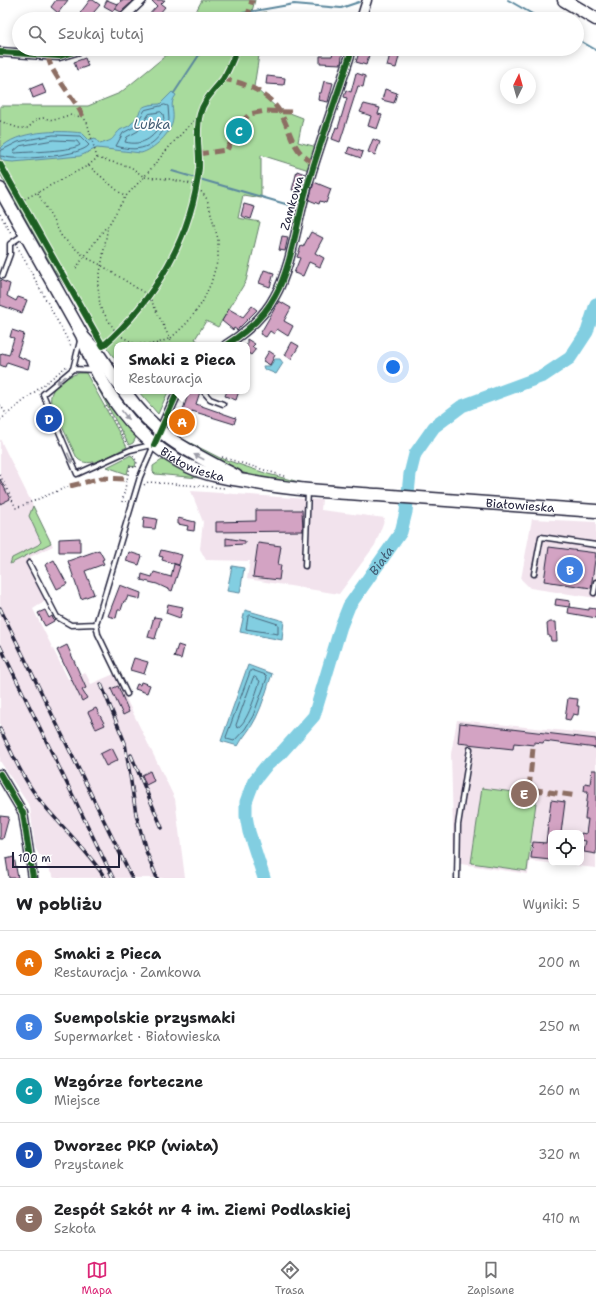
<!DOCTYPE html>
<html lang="pl">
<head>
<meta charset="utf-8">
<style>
  body { margin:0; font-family:"Shantell Sans",sans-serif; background:#f6f6f6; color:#202124 }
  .controls { position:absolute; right:12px; bottom:12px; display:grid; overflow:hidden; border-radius:8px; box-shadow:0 2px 10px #0003 }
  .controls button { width:36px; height:36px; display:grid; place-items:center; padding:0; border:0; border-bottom:1px solid #e0e0e0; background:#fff; color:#202124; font:20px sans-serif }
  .compass { position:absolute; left:500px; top:68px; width:36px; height:36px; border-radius:50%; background:#fff; box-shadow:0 2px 10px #0003; rotate:5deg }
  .scale { position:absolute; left:12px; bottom:10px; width:108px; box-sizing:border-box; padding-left:4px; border:2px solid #22223b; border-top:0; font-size:11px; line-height:14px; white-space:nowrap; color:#22223b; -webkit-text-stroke:3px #fff; paint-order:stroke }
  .you { position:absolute; left:393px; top:367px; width:14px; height:14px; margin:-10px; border:3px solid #fff; border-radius:50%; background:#1a73e8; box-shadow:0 0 0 6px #1a73e833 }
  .badge { display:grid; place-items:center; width:26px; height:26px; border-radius:50%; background:#db2777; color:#fff; font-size:13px; font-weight:700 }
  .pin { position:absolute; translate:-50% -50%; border:2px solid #fff; box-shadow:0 1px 4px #0006 }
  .popup { position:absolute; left:114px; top:342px; width:136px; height:52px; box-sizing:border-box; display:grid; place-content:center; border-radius:8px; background:#fff; filter:drop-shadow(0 1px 3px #0005); font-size:13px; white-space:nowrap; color:#757577 }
  .popup b { font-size:15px; color:#202124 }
  .popup::after { content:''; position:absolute; left:50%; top:100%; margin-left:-8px; border:8px solid transparent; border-top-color:#fff }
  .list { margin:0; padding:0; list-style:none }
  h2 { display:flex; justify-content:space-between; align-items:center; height:52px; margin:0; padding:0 16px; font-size:17px }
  h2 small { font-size:13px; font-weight:400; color:#757577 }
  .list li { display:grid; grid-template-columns:26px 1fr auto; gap:12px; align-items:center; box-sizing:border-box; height:64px; padding:0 16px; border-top:1px solid #e0e0e0 }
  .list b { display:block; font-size:15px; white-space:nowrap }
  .list p { margin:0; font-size:13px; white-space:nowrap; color:#757577 }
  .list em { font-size:13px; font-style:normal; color:#757577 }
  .icon { flex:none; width:22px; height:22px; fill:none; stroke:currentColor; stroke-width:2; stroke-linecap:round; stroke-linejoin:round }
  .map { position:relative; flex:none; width:596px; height:878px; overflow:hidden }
  .search { position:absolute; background:#fff; box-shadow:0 2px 10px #0003; left:12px; right:12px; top:12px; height:44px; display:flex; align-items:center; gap:10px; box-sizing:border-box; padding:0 14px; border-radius:22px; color:#757577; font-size:15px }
  .sheet { height:372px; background:#fff }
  nav { display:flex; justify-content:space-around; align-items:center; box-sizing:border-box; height:56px; border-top:1px solid #e0e0e0; background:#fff; font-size:11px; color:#757577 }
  nav a { display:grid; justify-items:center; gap:2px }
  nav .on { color:#db2777 }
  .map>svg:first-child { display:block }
</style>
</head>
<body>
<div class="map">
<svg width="596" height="878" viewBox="0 0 596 878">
  <rect width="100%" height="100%" fill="#fff"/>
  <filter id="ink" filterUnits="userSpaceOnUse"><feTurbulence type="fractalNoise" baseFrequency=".025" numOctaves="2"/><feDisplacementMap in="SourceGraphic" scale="8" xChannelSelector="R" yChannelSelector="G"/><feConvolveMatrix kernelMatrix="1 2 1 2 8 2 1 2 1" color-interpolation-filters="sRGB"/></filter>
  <g filter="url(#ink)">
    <path fill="#f2e3ed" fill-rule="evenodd" d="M0,439L53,546L30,557L50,598L33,609L68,679L85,672L91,684L114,674L175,799L185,878H54L35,848L30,807L0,761Z
      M191,491L322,500L321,510L385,518L375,545L339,594L247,579L250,561L206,560L200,549L203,522Z
      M532,519L596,522V598L530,588L521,579Z
      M457,720L596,734V868L530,861L528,874L454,863L451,754ZM551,833H581V863H551Z"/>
    <path fill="#a8db9d" stroke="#657e6c" d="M202,0H255L251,15L266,12L265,19H192Z
      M174,49H260L254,87L277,108L303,118L298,142L317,147L309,170L261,155V198L243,195L238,218L260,222L246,281L218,327L206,321L195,339L204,345H117V362L103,342L0,159V106H88L120,93Z
      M0,169L73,298L56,273L0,174Z
      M79,373H86L127,447C114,453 88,471 77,458L51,403C48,387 65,377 79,373Z
      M90,374L94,375L114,407L136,437L133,443L129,445Z
      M138,391H172L167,394L158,414Z
      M167,431L220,458L268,474L315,486C297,483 278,482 260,478C225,469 197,450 167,431Z
      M131,455L136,462L135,467L129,466L127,474L107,467Z
      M162,460H166L200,476L199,478L155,474L153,472V466Z
      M33,506L51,543L10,564L12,558L38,545L41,542L29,516Z
      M482,788L537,795L527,871L471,863Z"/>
    <path fill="#82cee1" stroke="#5c899f" d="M172,92L176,95C169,104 174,109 173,119C172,133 153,150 141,153L97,148L80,156L13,162L3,161L0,157V149C16,130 60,130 82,133L89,140L95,138L100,144C116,139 110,140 120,130C123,128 129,127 131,124C145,110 135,105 160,104Z
      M275,359H280L283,363L276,374L264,369L263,366H270Z
      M232,566L244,568L240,593L227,591Z
      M245,610L284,621L282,640L240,632Z
      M248,665L272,674C267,688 263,704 256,718C251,729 243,736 238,746L221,741Z"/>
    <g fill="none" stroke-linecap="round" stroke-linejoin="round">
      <path stroke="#48677d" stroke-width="1" d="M165,105L168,106L169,120C157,145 143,154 116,146L123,133L134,127L145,110Z
        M161,112L163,114L164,119C156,136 144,147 125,142L127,137L138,131L149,114Z
        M54,140L77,141L80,145C73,151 27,152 15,153L13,152L20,146Z
        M0,151L18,142L32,139L53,135L80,136L89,145C81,156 27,159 12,158C8,158 4,156 0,156
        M250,615L278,624V634L246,629L248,617Z
        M252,670L266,675L267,678L253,716L245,729L234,741L227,739L226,737L250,672Z
        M255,677L260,681C256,692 248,723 237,728L236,725L253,678Z"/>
      <path stroke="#5c899f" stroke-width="2" d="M508,0L541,19
        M222,19L243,13L294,4L341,8L359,2
        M577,39L596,50
        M174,93L203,49
        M172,171L289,205"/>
      <path stroke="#82cee1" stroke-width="13" id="s1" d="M264,878L249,832L246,816V802L250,791L254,781L266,766L282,752L314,716L341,626L349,606L401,532L406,512L410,474L415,454L434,427L462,406L543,376L570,358L587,332L596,304"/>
    </g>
    <path fill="#d3a3c3" stroke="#22223b" d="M56,0H68L58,13L51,7Z
      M90,0H93L100,5L88,19L80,13Z
      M107,0L117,4L113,11L104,6Z
      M120,0H134L121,12L115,9L121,1Z
      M151,0H165L161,4L165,7L155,19H145L157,6Z
      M334,49H343L341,64L320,63V56H332Z
      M360,49L370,52L366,65L356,62Z
      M390,54L399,57L396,68L387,66Z
      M85,58L88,66L77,70L74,62Z
      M356,73L365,76V78L363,87L358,86L340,142L332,139L336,127L338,128L347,98L344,97L346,90L351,92Z
      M267,76L285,78L284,85L266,84Z
      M324,81L333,83L328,102L318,100L319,93H321Z
      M42,84L46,93L33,98L30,89Z
      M385,89L397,93L394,103L382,100Z
      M364,104L380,108L378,114L382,115L377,129L368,126L371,116L360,112Z
      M373,139L380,142L375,155L368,152Z
      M349,147L363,152L361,158L347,153Z
      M297,171L305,174L300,192L292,190Z
      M314,182L331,189L326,203L320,201L319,204L309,200Z
      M244,204L255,207L251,219L241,216Z
      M311,232L323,238L315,253L324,258L320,267L309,262L303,276L294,273L300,258L297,257L301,246L303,247Z
      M282,236L288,237L285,251L279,250Z
      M264,270L274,273L270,287L259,283Z
      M0,280L10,284L7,296L16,301L18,297L27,300L22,313L0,305Z
      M279,301L291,308L284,321L293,326L288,336L277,329L274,334L270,331L266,337L260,334Z
      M252,306L257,310L237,330L234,328L233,330L222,321L229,309L243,317Z
      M12,330L24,334L17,356L30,361L28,369L7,362L5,367L0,365V355L2,353L9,355L14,338L10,337Z
      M247,339L255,344L252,347L256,349L251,355L248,353L247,355Z
      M292,342L299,346L291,359L285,355Z
      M269,351L275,355L270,365L263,361Z
      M189,391L200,392L196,404L236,418L234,424L192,411L186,428L176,425L178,419H180Z
      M227,391H239L236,400L225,396Z
      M0,479L10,499L0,504Z
      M256,510H302L303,531L216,532V522L256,521Z
      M144,517L157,519L155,529L143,528Z
      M178,518L195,522L194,531L187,530L188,526L178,524Z
      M80,538V552H59V539Z
      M226,538L245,541V544L226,545Z
      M258,543L281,546L278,565H281L279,580L253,577Z
      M549,547L596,553L591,588L544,581Z
      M99,550L104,559L102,560L104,564L85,571L94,594L81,599L68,561Z
      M161,550L182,555L179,565L162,560L163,557L159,556Z
      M129,552L142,556L139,565L126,561Z
      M54,560L67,584L57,589L45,565Z
      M174,564L180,566L172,591L157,584L141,580L142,574L152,577L154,572L171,577Z
      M120,585L141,593L140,599L128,596L126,601H124L121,610H118L116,618L108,616Z
      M556,599L570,601L569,607L589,610V608L596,609V618L568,613L569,607L555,605Z
      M168,604L183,607L180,618L166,613Z
      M45,610L49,618L52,616L54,621L45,626L38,613Z
      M154,617L161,618L155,639L148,637Z
      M550,622H556L557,641H551L550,636H548L547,624Z
      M67,645L86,688L82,690L87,698L82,701L57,650Z
      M178,645L184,647L181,659L174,657Z
      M134,658L148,662L144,674L130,670Z
      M141,682L150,685L147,693L135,689L137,684L140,685Z
      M118,686L129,712L123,715L111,689Z
      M568,698L578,699L577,706H579L578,715L573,714L570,720L565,719Z
      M96,708L105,725L96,729L88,712Z
      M460,723L596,739V748L544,741L543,743L534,742V745L514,743L513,749L458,743Z
      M112,748L118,760L106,766L100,754Z
      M592,770H596V854L584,852L586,841L581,840V833L586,834L588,819H585L588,791H584L585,783L590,784Z
      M150,771L154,781L146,785L142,775Z
      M551,800L565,802L561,833H551V860L531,858L533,842L546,843Z
      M0,816L9,817L3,839H0Z
      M14,857L18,878H9L6,859Z"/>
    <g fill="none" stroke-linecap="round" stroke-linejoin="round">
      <defs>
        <path id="lane" d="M2,276L10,254V244L23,235
          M80,341L73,369L43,394L77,474L130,450L151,445
          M73,369L95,370
          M203,391L210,399L223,404
          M29,563L57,617L71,625L96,624
          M305,566L308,490
          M534,574L541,537L596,545
          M594,593L596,582
          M127,694L98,634L96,624L140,477L154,445
          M457,878L458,825L470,749"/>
        <path id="street" d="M122,19L142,0
          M361,19L367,0
          M0,52L59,56L83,49
          M226,345C245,333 264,317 275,296C290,270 297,224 305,194C319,145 337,97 352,49
          M154,445L178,391
          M0,774L23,813L33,878"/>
        <g id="secondary">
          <path d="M564,0L596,19"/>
          <path id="s2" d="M0,189L82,335C99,388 136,441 188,466C207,475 225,478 246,481C290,490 334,492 378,495C451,500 523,506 596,511"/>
          <path d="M84,338L96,351L117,382"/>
          <path d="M124,391C158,438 186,450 236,476"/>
        </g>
      </defs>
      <use href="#lane" stroke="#22223b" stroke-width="7"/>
      <use href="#street" stroke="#22223b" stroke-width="11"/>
      <use href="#secondary" stroke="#22223b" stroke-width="15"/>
      <path stroke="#22223b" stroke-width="1.5" stroke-dasharray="1 3" stroke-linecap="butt" d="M0,121L18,128H28L37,119L43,118L54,120L69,115L83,117L87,122L97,158
        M89,166L125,197
        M38,193L62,237L85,257L101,265L149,296L173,345
        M21,201L89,165L97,158L131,167L144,177L169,179L196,185L207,199L218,239V259L211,283L202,303L187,323L171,338L155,344H135L117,334L100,307L98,285L108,226L125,197L144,177L170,146L199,115
        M0,214L12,235
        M17,246L72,348
        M76,268L106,227
        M0,405L7,415
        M106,406L127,444
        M0,420L68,365
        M222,457L287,477
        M0,475L16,508L70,486
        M144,485L148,482L225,488
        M126,502H122L130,466L136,468L137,462L133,455"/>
      <use href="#lane" stroke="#fff" stroke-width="4"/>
      <use href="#street" stroke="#fff" stroke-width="8"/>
      <use href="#secondary" stroke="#fff" stroke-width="12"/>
      <defs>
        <path id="rail" d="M0,608L132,878
          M0,646L113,878
          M101,684L125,743L136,814L146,851L157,878
          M0,729C12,753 22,777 38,798C60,826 86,848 105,878
          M131,755L162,828"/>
      </defs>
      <use href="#rail" stroke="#22223b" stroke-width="3.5"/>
      <use href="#rail" stroke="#fff" stroke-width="2" stroke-dasharray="6" stroke-linecap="butt"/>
      <path stroke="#8d6e63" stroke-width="5" stroke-dasharray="10 5" stroke-linecap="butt" d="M247,19L252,0
        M48,56C50,74 75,97 83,117
        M222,79C244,82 268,92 280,112C292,133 291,151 315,164
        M198,154L227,150L240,123L250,114L265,111L291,112
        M70,486L102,478L127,479
        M533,748L529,789L577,796"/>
      <defs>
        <path id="cycleway" d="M0,52L59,56L83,49
          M0,164L103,346C154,301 192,237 199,168C200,151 195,132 200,114C204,99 214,91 223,79C229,70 233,59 237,49
          M226,345C245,333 264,317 275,296C290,270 297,224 305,194C319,145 337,97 352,49
          M154,445L178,391
          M0,774L23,813L33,878"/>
      </defs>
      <use href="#cycleway" stroke="#fff" stroke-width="8"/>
      <use href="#cycleway" stroke="#1b5e20" stroke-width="6"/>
    </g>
    <defs><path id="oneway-solid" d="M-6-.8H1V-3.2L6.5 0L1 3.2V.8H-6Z"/></defs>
    <g fill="#9c9ca7">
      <use href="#oneway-solid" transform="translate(61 380) rotate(141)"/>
      <use href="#oneway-solid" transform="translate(125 415) rotate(53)"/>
      <use href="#oneway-solid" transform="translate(199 457) rotate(-153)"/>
      <use href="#oneway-solid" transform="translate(70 458) rotate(65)"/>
    </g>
  </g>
  <g text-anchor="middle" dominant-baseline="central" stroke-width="3.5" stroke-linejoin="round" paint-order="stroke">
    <g font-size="12" fill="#22223b" stroke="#fff">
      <text transform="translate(292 203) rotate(-74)">Zamkowa</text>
      <text stroke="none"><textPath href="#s2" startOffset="344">Białowieska</textPath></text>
      <text stroke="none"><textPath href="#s2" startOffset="676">Białowieska</textPath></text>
    </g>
    <g font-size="13" font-style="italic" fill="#445e75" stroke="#fff">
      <text x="152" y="124">Lubka</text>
      <text stroke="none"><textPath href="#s1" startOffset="361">Biała</textPath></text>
    </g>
  </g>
</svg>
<div class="controls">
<button><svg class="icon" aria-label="locate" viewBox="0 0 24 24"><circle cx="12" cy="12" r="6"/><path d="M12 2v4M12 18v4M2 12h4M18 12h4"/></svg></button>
</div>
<svg class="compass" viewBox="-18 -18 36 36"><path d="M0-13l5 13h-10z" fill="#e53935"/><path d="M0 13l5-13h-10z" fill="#757577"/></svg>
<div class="scale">100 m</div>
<div class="you"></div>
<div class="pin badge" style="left:182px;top:422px;background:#e8710a">A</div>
<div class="popup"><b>Smaki z Pieca</b>Restauracja</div>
<div class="pin badge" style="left:570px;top:570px;background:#3f7fe0">B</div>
<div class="pin badge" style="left:239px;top:131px;background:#0f9aa8">C</div>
<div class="pin badge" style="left:49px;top:419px;background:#1a4fb4">D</div>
<div class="pin badge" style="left:524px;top:794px;background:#8d6e63">E</div>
<div class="search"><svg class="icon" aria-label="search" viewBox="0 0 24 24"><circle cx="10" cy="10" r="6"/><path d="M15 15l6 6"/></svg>Szukaj tutaj</div>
</div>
<section class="sheet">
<h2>W pobliżu<small>Wyniki: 5</small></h2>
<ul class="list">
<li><span class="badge" style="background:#e8710a">A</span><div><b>Smaki z Pieca</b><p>Restauracja · Zamkowa</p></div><em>200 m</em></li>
<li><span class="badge" style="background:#3f7fe0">B</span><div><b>Suempolskie przysmaki</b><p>Supermarket · Białowieska</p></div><em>250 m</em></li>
<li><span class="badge" style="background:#0f9aa8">C</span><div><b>Wzgórze forteczne</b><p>Miejsce</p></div><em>260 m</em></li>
<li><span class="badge" style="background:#1a4fb4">D</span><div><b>Dworzec PKP (wiata)</b><p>Przystanek</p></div><em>320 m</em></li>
<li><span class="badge" style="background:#8d6e63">E</span><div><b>Zespół Szkół nr 4 im. Ziemi Podlaskiej</b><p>Szkoła</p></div><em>410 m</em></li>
</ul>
</section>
<nav>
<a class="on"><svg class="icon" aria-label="map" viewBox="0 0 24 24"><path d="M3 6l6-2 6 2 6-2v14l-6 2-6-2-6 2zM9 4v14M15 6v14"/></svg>Mapa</a>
<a><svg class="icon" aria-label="directions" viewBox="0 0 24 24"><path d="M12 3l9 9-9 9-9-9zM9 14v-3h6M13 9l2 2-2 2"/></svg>Trasa</a>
<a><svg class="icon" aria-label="saved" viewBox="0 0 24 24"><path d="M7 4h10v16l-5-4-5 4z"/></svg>Zapisane</a>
</nav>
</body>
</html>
